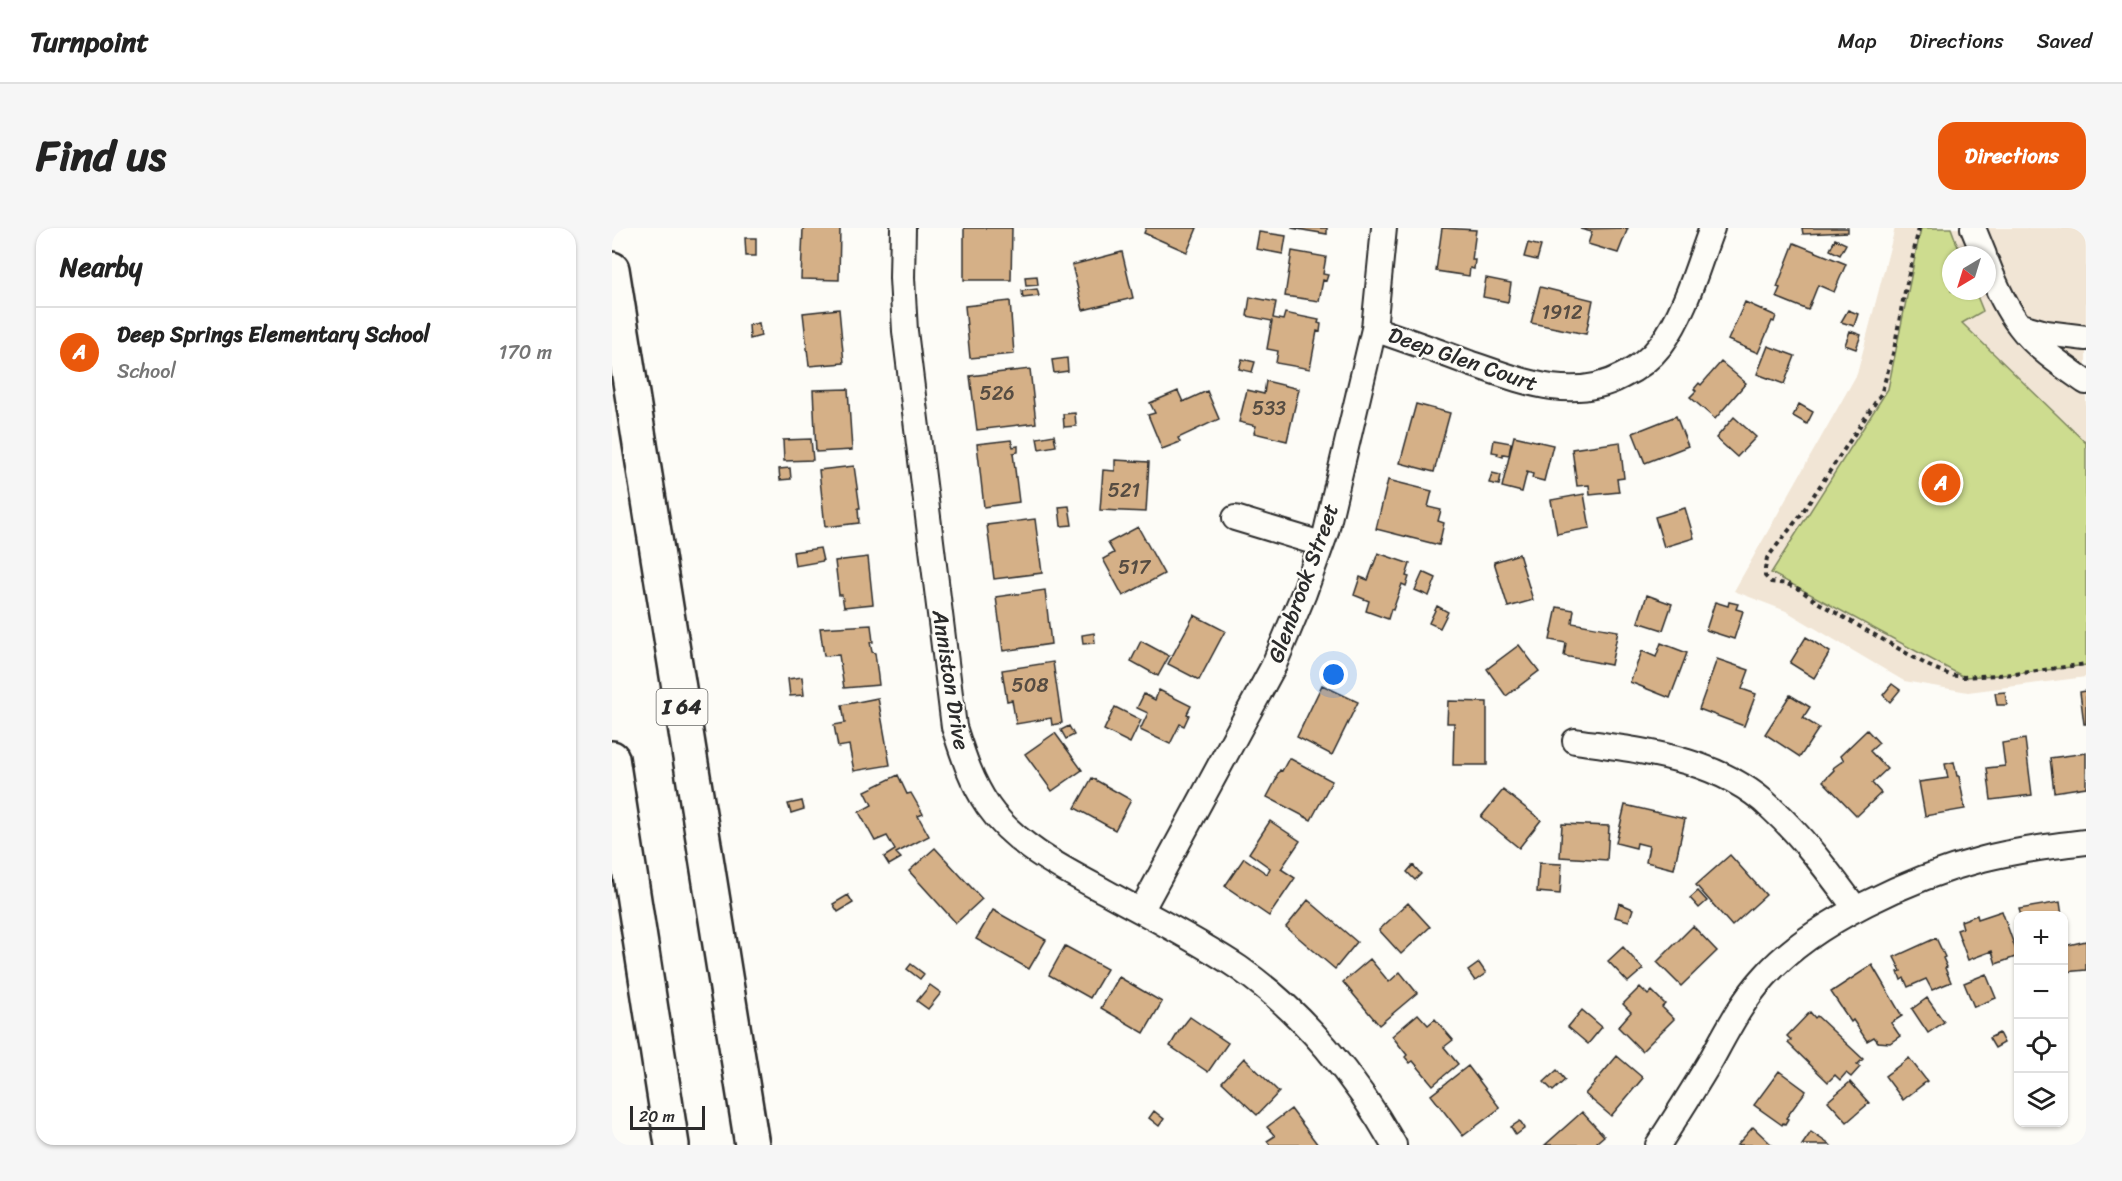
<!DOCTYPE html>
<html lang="en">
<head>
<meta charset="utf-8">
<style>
  body { margin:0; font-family:Sriracha,sans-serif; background:#f6f6f6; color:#222 }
  .controls { position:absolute; right:18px; bottom:18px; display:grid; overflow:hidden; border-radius:12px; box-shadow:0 2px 4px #0004 }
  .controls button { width:54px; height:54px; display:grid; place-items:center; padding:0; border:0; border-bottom:2px solid #e0e0e0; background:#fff; color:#222; font:30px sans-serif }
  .compass { position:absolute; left:1330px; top:18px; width:54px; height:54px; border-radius:50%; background:#fff; box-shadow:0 2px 4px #0004; rotate:218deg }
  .scale { position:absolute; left:18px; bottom:15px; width:75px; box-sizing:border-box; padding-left:6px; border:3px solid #2b2b2b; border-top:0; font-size:16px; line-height:21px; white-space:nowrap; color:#2b2b2b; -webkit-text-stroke:4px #fdfcf7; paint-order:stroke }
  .you { position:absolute; left:722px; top:447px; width:21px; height:21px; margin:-15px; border:4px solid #fff; border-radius:50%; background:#1a73e8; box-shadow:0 0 0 9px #1a73e833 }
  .badge { display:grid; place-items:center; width:39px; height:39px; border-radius:50%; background:#ea580c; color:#fff; font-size:20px; font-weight:700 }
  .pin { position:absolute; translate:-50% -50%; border:3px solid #fff; box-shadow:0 2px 6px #0006 }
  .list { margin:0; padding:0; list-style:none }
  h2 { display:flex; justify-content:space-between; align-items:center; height:78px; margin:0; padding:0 24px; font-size:26px }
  h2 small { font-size:20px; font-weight:400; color:#767676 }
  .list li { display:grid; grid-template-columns:39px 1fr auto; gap:18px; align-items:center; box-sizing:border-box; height:90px; padding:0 24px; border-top:2px solid #e0e0e0 }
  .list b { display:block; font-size:22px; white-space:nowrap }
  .list p { margin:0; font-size:20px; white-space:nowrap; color:#767676 }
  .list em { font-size:20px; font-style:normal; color:#767676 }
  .icon { flex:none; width:33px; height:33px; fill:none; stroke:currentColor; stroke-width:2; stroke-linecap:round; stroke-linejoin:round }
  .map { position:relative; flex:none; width:1474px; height:917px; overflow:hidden; border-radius:18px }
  header { display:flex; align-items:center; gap:36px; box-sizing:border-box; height:84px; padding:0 30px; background:#fff; border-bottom:2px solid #e0e0e0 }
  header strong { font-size:28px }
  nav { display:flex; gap:33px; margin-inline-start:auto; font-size:21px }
  .intro { display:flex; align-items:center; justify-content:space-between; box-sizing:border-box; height:144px; padding:0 36px }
  h1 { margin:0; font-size:42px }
  .button { padding:15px 27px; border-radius:18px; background:#ea580c; color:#fff; font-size:21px; font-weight:700 }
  main { display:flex; gap:36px; padding:0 36px }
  aside { flex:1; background:#fff; border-radius:18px; box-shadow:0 2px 4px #0004 }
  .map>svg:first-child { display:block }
</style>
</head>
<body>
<header>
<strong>Turnpoint</strong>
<nav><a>Map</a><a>Directions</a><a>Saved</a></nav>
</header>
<div class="intro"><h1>Find us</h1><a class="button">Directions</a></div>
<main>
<aside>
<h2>Nearby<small></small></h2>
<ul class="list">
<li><span class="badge">A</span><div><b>Deep Springs Elementary School</b><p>School</p></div><em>170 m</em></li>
</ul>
</aside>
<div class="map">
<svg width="1474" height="917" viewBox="0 0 1474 917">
  <rect width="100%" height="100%" fill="#fdfcf7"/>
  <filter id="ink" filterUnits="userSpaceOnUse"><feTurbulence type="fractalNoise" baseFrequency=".0167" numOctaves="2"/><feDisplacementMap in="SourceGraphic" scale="12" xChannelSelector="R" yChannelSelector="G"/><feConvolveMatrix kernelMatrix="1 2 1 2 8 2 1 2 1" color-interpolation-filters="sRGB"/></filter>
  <g filter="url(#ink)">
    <path fill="#f1e5d5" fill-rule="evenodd" d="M1283,0H1474V449L1356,464L1292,453L1174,383L1122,363L1245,146ZM1339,27H1375V63H1339Z"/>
    <path fill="#cddc8f" stroke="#7c845d" stroke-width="1.5" d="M1309,0H1339L1349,27H1339V63H1363L1371,83L1350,95L1474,215V437L1403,446L1352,449L1159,345L1276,161Z"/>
    <path fill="#d5b087" stroke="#2b2b2b" stroke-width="1.5" d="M191,0H228L227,52L189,51Z
      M352,0H400L399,52H352Z
      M534,0H585L575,24L532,5Z
      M679,0H715V6Z
      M830,0L864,2L860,32H863L862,41L858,40L857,48L824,43Z
      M1016,0L1006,25L976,16L980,4L968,1Z
      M1190,0H1236V4L1191,6Z
      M647,4L674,8L671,26L644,21Z
      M133,10H144V28H134Z
      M1223,11L1234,16L1228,27L1218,22Z
      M916,15L929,18L925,32L912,29Z
      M1182,15L1234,36L1222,64L1206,57L1196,82L1164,69L1168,60L1165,59Z
      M680,23L714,29L711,46L716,47L714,53L711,52L707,73L673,68Z
      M510,24L521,70L471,82L460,37Z
      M425,48L426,57L414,58L413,49Z
      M874,50L899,55L896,74L871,69Z
      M928,59L981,72L974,106L919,95Z
      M425,61L427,68L411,70L410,63Z
      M638,69L664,74L661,90L671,92L673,85L707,92L706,95L709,96L708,104L705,103L698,141L664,135L666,123L655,121L660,93L635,88Z
      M398,73L402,126L358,130L353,78Z
      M1133,74L1164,88L1162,94L1160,93L1146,125L1116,112Z
      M227,81L232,135L197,138L191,85Z
      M1236,82L1246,86L1242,98L1229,94Z
      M147,95L149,108L138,111L137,97Z
      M1238,103L1249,107L1244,121L1233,117Z
      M1156,118L1183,128L1172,156L1145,146Z
      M455,130L456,143L442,145L440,132Z
      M630,131L643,134L640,144L627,141Z
      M1109,134L1134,155L1103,191L1078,169L1084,163L1082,161L1087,155L1089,157Z
      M418,141L424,195L365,202L358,148Z
      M654,153L687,161L675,213L642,205L644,198L627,194L635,162L652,166Z
      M236,161L240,222L204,224L201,162Z
      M566,163L571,174L595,163L607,191L566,210L568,214L550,221L536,187L543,185L538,175Z
      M804,176L838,185L822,244L788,235Z
      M1187,176L1201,184L1195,196L1181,188Z
      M463,185L464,198L452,199L451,186Z
      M1064,188L1076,218L1033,235L1021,205Z
      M1122,189L1144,209L1125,229L1104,210Z
      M442,207L444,218L427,221L425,210Z
      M902,208L941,217L932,253L920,250L921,246L915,244L910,264L890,259Z
      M199,211L201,232L172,233L171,212Z
      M399,212L401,219L406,218V224L401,225L407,274L372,279L365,216Z
      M882,212L899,215L897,227L891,226V229L885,227L886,225L880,224Z
      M1008,214L1012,250L1005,251L1007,264L978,267L977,257L965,258L960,221Z
      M503,232L537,234L534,284L488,282L491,242L503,243Z
      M242,238L248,280H246L247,295L213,299L207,242Z
      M178,240L179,251L168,252L167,241Z
      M880,245L889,247L887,257L877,255Z
      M776,252L820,263L816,279L829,282L826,293L832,295L827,317L764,301Z
      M972,266L978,300L945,306L939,272Z
      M457,278L460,297L449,298L447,279Z
      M1073,280L1082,310L1052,319L1043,289Z
      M423,291L430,345L382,351L375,297Z
      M526,299L552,346L511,368L491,331L502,325L496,315Z
      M208,320L211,333L183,338L181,324Z
      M766,325L798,336L794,348L797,349L794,358L790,356L781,382L779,381L776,391L754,383L757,373L742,367L748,349L756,352Z
      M907,326L921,372L896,379L882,334Z
      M256,329L261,376L232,379L230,367H227L223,333Z
      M811,344L824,350L817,368L803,362Z
      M433,362L439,416L391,423L384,369Z
      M1035,367L1060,376L1051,402L1026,394Z
      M1103,374L1116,378L1117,374L1126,376L1124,381L1131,383L1122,411L1094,402Z
      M825,378L836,384L828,400L817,395Z
      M945,379L962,382L960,395L1006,403L999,437L952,428L954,415L938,412Z
      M582,387L613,403L587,452L556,436Z
      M259,397L261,414H258L260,424L263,425L267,457L232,460L227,427L212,428L208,400Z
      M482,405L483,415L471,416L470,407Z
      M1194,409L1218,424L1202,450L1178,435Z
      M529,413L557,428L546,448L519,433Z
      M1049,415L1075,425L1058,470L1018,454L1030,423L1044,429Z
      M907,417L927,443L894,468L875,441Z
      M1105,431L1137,442L1130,461L1144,466L1132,498L1087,481Z
      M441,434L450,495L440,497L439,490L404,496L400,472L395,473L390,442Z
      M190,449L192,467L178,468L176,451Z
      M1280,456L1288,462L1278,474L1271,467Z
      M710,457L746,474L720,527L685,509Z
      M547,462L579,478L575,486L577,487L572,498L568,496L558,516L528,502L536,485L525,480L532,466L543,472Z
      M1474,463V496H1472L1468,464Z
      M1393,464L1395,477H1385L1383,465Z
      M1178,467L1198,479L1191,490L1207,500L1188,529L1153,506Z
      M266,470L278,537L242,543L237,517L226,519L222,497L233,495L230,477Z
      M836,473L875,474V537H841L842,495H835Z
      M503,479L529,492L518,515L492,502Z
      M457,498L462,507L454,511L449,502Z
      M1255,502L1267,515L1258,523L1275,541L1260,555L1269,565L1245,588L1211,553L1222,542L1221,540L1232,532L1228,528Z
      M443,505L470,542L440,563L413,526Z
      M1413,511L1420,567L1379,572L1375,540L1393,538L1390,515Z
      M1474,525V559L1442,564L1438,530Z
      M677,530L720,553L699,592L655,569L665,550L664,549L668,542L670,543Z
      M1342,534L1345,548H1347L1353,581L1313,588L1307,554L1336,550L1333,536Z
      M286,547L295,566L299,565L311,586L306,588L317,608L284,625L289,630L277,637L272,629L283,622L275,608L263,613L247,584L260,577L253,563Z
      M480,550L519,572L503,602L463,580Z
      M891,562L929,592L907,620L869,589Z
      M190,573L192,581L179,585L176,576Z
      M1013,577L1073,591L1062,641L1034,634L1037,618L1025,615L1024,620L1004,615Z
      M658,593L688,613L669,641L683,650L657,688L613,658L632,630L655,646L658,640L637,625Z
      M950,596L997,598L995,632L948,629Z
      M323,620L370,671L344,695L297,643Z
      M1118,627L1154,667L1120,698L1084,657Z
      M927,635L950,636L948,666L925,664Z
      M801,637L809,646L803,652L795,644Z
      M1086,663L1095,673L1087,680L1078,670Z
      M236,667L241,675L226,684L221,676Z
      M696,672L745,714L723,741L674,699Z
      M1448,674L1450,688H1409L1407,681Z
      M796,675L818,699L789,726L767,702Z
      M1007,675L1021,681L1017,693L1003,689Z
      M381,682L434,712L417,741L364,711Z
      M1390,683L1406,728L1384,736L1380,723L1356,732L1345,702L1351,700L1349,693L1365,687L1366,691Z
      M1081,698L1105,723L1069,758L1045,734Z
      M1324,710L1333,729L1331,730L1335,739L1333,740L1339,754L1320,762L1314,751L1296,759L1292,750L1289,752L1286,744L1289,743L1282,729Z
      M1474,713V742L1452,744V718Z
      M453,718L495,741L478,770L437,747Z
      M1011,719L1031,741L1016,754L996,733Z
      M758,731L777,754L788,744L805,765L767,797L731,754Z
      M867,735L874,745L863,753L856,743Z
      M299,736L312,746L308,751L295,741Z
      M1260,737L1290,788L1279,795L1288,808L1278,815L1266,814L1262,809L1255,813L1241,792L1239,794L1219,764Z
      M1374,746L1384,770L1362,779L1352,755Z
      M507,749L550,774L532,805L489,780Z
      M318,757L329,765L316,781L305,773Z
      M1028,759L1036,767L1040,763L1053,776L1050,779L1062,791L1030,823L1006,799L1019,784L1011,776Z
      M1315,770L1332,794L1316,805L1300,781Z
      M970,782L990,799L976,816L956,799Z
      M1198,784L1203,790L1205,788L1251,831L1245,837L1248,839L1239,849L1234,845L1228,852L1223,847L1216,854L1176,815L1179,812L1175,808Z
      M806,786L816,797L823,791L841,812L832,819L846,836L821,857L801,833L798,835L793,829L795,827L780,808Z
      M578,789L616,815L596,844L558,818L567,803Z
      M1387,805L1392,815L1383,820L1377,810Z
      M1005,828L1031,850L999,888L973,866Z
      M632,830L667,864L645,887L610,854Z
      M1297,830L1315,853L1291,872L1273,848Z
      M856,838L888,880L851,908L819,867Z
      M945,842L953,852L941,863L932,854Z
      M1167,843L1194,863L1174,890L1176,891L1173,896L1171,895L1170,897L1142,877Z
      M1238,854L1257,875L1235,894L1216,873Z
      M679,881L706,917H658L655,913L663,908L655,899Z
      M542,883L552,891L547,898L537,890Z
      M970,884L992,908L985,914L988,917H933Z
      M908,893L913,900L904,907L899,899Z
      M1141,899L1160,917H1125Z
      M1199,904L1218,917H1190Z"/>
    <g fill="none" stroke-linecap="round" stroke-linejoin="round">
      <defs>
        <path id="minor" d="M291,0L290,50L293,103L342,499C351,527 359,553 376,578C403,617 451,641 492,663C537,688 584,711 627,740C691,784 744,850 782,917
          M1361,0L1372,27
          M1375,35C1383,56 1393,79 1407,97C1424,120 1451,138 1474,154
          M1409,98L1434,105L1474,110
          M762,101C794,112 826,123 857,135C907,152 960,175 1010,148C1025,141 1039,130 1049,117C1074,83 1085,39 1100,0
          M623,290L709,316
          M963,513C1031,523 1107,530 1159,580C1192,610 1218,646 1244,681
          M529,683L661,439L692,365L714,304L762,101L772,0
          M1046,917C1064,889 1082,861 1099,832C1115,803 1130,773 1153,748C1202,693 1301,649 1371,631C1405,622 1440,618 1474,614"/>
        <path id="highway" d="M0,41L140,917
          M0,530L60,917"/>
      </defs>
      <use href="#minor" stroke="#2b2b2b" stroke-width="28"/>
      <use href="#highway" stroke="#2b2b2b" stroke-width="38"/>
      <path stroke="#2b2b2b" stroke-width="4" stroke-dasharray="4.5 4.5" stroke-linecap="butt" d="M1307,0L1290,77L1282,122L1269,166L1188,288L1155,330L1153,341V348L1159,354L1175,356L1187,361L1205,374L1317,438L1338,447L1352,449L1403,446L1474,436"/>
      <use href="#minor" stroke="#fdfcf7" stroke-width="24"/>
      <use href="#highway" stroke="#fdfcf7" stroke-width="33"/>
    </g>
  </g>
  <g text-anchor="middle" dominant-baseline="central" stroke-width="4.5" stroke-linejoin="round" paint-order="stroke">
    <g font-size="20" fill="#564c42">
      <text x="950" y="84">1912</text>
      <text x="385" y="165">526</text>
      <text x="657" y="180">533</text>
      <text x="512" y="262">521</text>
      <text x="522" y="339">517</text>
      <text x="418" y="457">508</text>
    </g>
    <rect fill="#fdfcf7" stroke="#6a6a68" stroke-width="1.5" x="44.5" y="461" width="51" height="36" rx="4.5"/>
    <g font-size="21" font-weight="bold" fill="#2b2b2b">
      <text x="70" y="479">I 64</text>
    </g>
    <g font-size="22" fill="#2b2b2b" stroke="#fdfcf7">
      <text transform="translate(851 131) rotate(19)">Deep Glen Court</text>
      <text transform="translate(691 355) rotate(-70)">Glenbrook Street</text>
      <text transform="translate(339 452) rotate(81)">Anniston Drive</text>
    </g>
  </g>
</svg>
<div class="controls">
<button>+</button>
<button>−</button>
<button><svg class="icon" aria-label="locate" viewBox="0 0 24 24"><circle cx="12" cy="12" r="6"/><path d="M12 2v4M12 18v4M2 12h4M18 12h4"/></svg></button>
<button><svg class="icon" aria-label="layers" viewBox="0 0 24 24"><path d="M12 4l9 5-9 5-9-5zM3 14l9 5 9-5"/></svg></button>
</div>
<svg class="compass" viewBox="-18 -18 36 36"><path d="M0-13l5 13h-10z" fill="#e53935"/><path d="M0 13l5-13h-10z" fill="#767676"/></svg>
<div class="scale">20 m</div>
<div class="you"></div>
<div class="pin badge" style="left:1329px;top:255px">A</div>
</div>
</main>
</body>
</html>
